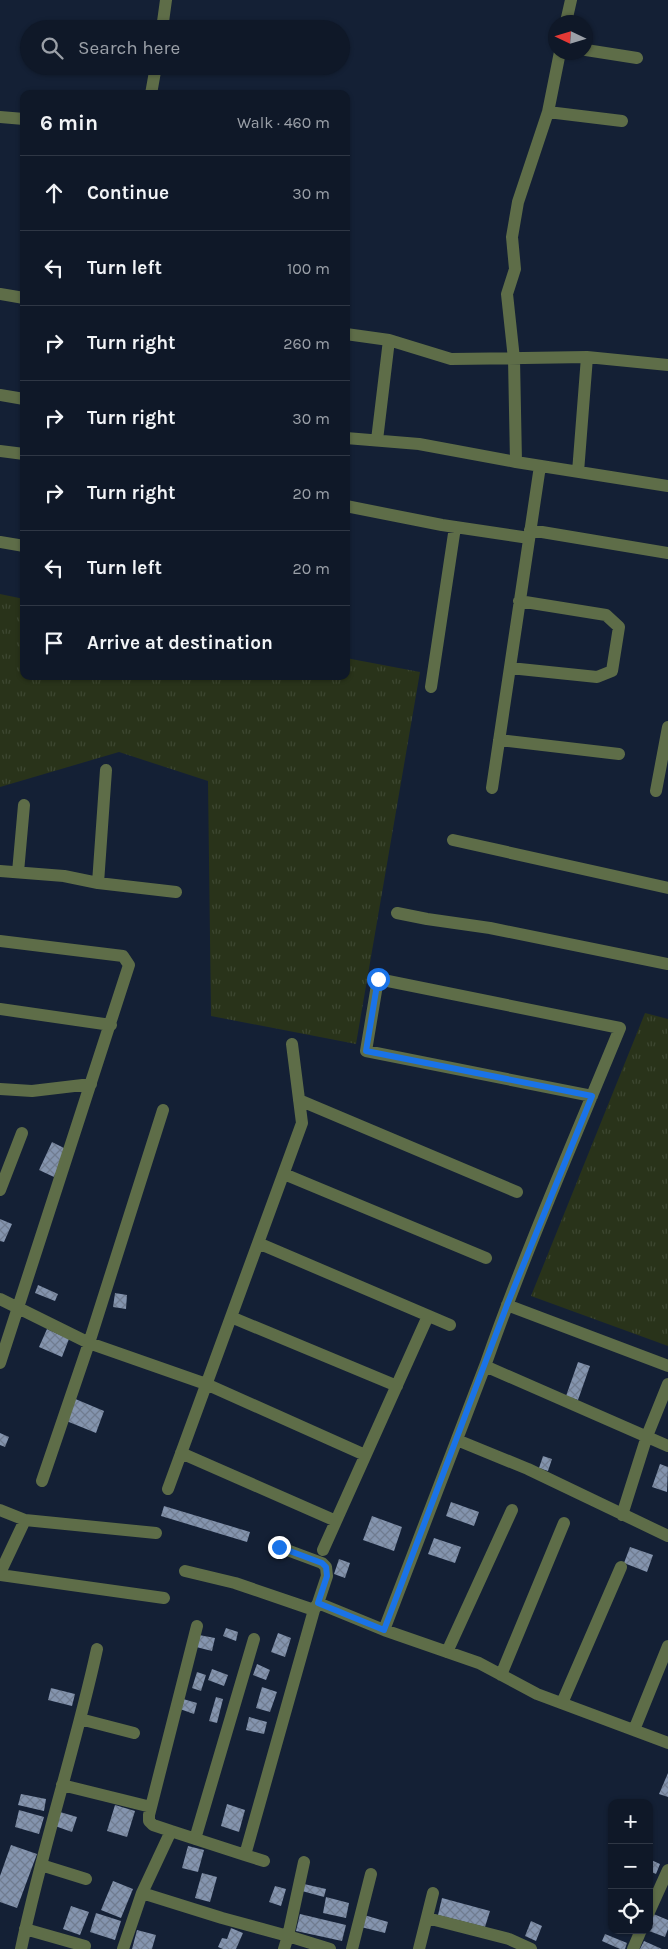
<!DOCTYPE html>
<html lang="en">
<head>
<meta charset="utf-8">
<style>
  body { margin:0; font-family:Karla,sans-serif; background:#182130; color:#f1f3f6 }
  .controls { position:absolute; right:15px; bottom:15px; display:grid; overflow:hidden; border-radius:10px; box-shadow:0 1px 4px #0004 }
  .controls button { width:45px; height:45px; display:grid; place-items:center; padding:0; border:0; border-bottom:1px solid #2f3745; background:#0f1828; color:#f1f3f6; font:25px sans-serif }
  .compass { position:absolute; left:548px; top:15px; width:45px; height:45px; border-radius:50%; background:#0f1828; box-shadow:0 1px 4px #0004; rotate:274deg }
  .stop { position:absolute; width:15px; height:15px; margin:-11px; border:4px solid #1a73e8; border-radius:50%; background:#fff }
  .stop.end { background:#1a73e8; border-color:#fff; box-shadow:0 1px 5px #0008 }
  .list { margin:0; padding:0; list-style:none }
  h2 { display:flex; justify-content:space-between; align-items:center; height:65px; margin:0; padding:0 20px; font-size:21px }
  h2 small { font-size:16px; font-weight:400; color:#9ba0a8 }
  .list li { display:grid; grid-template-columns:32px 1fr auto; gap:15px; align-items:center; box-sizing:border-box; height:75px; padding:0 20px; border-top:1px solid #2f3745 }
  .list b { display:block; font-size:19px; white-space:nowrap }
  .list em { font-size:16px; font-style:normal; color:#9ba0a8 }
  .icon { flex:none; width:28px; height:28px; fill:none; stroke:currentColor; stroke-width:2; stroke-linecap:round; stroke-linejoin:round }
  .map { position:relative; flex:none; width:668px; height:1949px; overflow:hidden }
  .search { position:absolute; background:#0f1828; box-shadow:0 1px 4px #0004; left:20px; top:20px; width:330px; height:55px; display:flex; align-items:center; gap:12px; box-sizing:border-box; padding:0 18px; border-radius:28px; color:#9ba0a8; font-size:19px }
  .panel { position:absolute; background:#0f1828; box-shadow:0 1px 4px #0004; left:20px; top:90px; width:330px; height:590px; border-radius:10px }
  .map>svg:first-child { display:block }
</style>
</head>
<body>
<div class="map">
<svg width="668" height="1949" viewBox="0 0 668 1949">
  <defs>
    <pattern id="grass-tufts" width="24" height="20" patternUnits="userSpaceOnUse" patternTransform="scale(1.25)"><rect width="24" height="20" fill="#29331a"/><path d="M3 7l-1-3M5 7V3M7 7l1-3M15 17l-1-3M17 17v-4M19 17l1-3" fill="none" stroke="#3d4731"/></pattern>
    <pattern id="building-cross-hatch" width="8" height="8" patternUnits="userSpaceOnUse" patternTransform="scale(1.25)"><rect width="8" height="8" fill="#8494ae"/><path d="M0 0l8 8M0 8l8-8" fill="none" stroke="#707c90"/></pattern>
  </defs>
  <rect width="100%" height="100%" fill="#142035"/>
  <path fill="url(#grass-tufts)" d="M0,594L24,599V676H346V658L420,672L356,1044L211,1016L208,781L119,752L0,787Z
    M645,1013L668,1019V1346L531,1296Z"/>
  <path fill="url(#building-cross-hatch)" d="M52,1142L66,1149L54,1177L39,1170Z
    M0,1219L12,1224L4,1242L0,1241Z
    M38,1285L58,1294L55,1301L35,1293Z
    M115,1293L127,1295L126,1309L113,1307Z
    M47,1329L69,1339L62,1357L39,1347Z
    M578,1362L590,1366L578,1400L566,1396Z
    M73,1398L104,1411L96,1433L64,1420Z
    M0,1433L9,1437L5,1447L0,1445Z
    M543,1456L552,1459L548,1471L539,1468Z
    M660,1464L668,1467L667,1492L652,1487Z
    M451,1502L479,1512L474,1526L446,1516Z
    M164,1506L250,1532L247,1542L161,1516Z
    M372,1516L402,1527L394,1551L363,1540Z
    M434,1538L461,1547L455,1563L428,1554Z
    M630,1547L653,1555L647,1572L624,1563Z
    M339,1559L350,1563L345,1578L334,1574Z
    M226,1628L238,1632L236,1641L223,1636Z
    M278,1633L291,1638L285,1657L271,1652Z
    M199,1635L215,1638L212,1651L196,1647Z
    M257,1664L270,1670L266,1680L253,1675Z
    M212,1669L228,1675L224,1686L208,1680Z
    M197,1672L206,1675L201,1691L192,1688Z
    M262,1687L277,1692L270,1712L256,1708Z
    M51,1688L75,1694L72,1706L48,1700Z
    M216,1697L223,1699L217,1723L209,1721Z
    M183,1699L197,1703L194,1714L180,1709Z
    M249,1717L267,1722L264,1734L246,1730Z
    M668,1773V1797L659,1794Z
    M21,1794L46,1799L44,1811L18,1805Z
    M227,1804L245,1810L239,1832L221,1826Z
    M115,1805L135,1811L127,1837L107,1831Z
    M19,1810L44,1817L39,1834L15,1827Z
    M60,1812L77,1817L72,1832L55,1826Z
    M11,1845L37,1854L17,1908L0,1902V1876Z
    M188,1846L204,1850L198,1872L182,1868Z
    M649,1859L660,1864L656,1874L649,1871Z
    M202,1873L217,1877L210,1902L195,1898Z
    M113,1881L133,1889L121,1918L101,1910Z
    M304,1884L326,1889L324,1897L302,1891Z
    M275,1886L286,1889L281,1906L269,1902Z
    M326,1897L349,1903L346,1918L323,1913Z
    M442,1898L490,1911L485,1927L438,1915Z
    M71,1906L89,1912L80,1935L63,1929Z
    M96,1913L121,1921L115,1940L90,1932Z
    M651,1913L668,1920V1929L665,1937L649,1931V1918Z
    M300,1914L346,1925L342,1941L296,1931Z
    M364,1915L388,1922L385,1933L361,1927Z
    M531,1921L542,1926L536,1941L525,1936Z
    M231,1928L243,1933L236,1949H223L218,1947L222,1938L227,1939Z
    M137,1930L156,1935L152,1949H132Z
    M605,1934L627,1943L625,1949H620L602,1941Z
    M644,1941L662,1949H640Z"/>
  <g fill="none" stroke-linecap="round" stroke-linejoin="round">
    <path stroke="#5e6d48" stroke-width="12" d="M566,22L571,0
      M162,29L166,0
      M586,50L637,58
      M560,52L548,112L518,202L512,237L515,269L507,294L514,359L516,462L668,486
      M151,94L156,66
      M548,112L622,121
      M0,117L24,119
      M0,294L24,298
      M346,334L389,340L451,359L587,357L668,365
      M0,395L24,399
      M346,438L419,444L516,462
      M377,440L389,340
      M0,451L24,454
      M578,472L587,357
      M346,506L442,525L529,538
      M530,530L668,553
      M0,542L24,546
      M510,668L597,677L612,671L619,627L606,615L519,601
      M431,687L455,527
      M499,740L619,754
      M106,770L98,883L176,892
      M492,788L540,466
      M656,791L668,727
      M453,840L668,888
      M0,871L64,876L98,883
      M18,872L24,805
      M397,913L427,919L490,928L668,964
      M0,941L123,956L129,965L0,1363
      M0,1009L111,1025
      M0,1089L32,1091L91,1084
      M299,1100L517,1192
      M284,1174L486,1258
      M0,1190L22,1133
      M258,1243L450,1325
      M0,1299L89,1343L206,1384L365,1455
      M507,1305L668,1366
      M231,1317L397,1386
      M485,1366C525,1252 574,1140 620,1028L378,979L366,1051L592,1096
      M457,1440L528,1469L668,1536
      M668,1446L485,1366L384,1630L479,1663L537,1694L668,1743
      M181,1453L336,1521
      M42,1481L89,1343L163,1110
      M168,1489L302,1123L292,1044
      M0,1510L25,1520L156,1533
      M622,1515L647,1436L668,1384
      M279,1547L322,1563L326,1567L327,1576L318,1603L384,1630
      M323,1550L428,1316
      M185,1571L235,1583L314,1610
      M0,1573L25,1520
      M0,1575L164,1598
      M447,1652L512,1510
      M501,1675L564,1523
      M562,1703L621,1567
      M80,1719L134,1733
      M634,1730L668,1646
      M62,1785L151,1807
      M171,1831L153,1825L149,1821V1815L197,1626
      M195,1839L254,1639
      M245,1855L264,1861
      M304,1862L288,1936L330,1949
      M41,1865L86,1879
      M142,1893L171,1831L245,1855L314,1610L318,1603
      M649,1912L668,1870
      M427,1918L509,1939L531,1949
      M25,1929L85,1946
      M21,1949C42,1848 75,1750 97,1649
      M123,1949L142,1893L222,1918L288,1936L284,1949
      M352,1949L371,1874
      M419,1949L433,1893
      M633,1949L641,1930"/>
  </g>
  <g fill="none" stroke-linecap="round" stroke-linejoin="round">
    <path stroke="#1a73e8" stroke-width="6" d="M279,1547L322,1563L326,1567L327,1576L318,1603L384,1630L507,1305L592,1096L366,1051L378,979"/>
  </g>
</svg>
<div class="controls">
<button>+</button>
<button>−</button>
<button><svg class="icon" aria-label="locate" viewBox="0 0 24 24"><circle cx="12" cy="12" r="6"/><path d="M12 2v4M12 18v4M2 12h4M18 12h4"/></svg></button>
</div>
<svg class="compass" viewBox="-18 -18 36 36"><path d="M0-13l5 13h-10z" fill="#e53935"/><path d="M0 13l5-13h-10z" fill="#9ba0a8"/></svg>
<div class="stop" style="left:378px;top:979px"></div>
<div class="stop end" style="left:279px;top:1547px"></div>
<div class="search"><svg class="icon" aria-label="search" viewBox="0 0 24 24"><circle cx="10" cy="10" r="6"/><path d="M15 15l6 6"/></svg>Search here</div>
<section class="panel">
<h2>6 min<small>Walk · 460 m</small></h2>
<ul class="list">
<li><svg class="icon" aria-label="ahead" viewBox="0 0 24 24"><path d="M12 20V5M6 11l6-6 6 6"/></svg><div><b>Continue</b></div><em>30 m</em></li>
<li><svg class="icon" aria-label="left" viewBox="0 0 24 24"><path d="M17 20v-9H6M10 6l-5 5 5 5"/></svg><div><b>Turn left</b></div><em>100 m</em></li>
<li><svg class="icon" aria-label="right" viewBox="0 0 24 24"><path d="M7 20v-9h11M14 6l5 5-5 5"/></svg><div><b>Turn right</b></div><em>260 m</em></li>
<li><svg class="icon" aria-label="right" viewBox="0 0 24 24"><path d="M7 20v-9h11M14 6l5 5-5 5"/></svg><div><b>Turn right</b></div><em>30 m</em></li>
<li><svg class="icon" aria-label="right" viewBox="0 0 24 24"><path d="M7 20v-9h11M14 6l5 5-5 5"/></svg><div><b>Turn right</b></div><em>20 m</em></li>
<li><svg class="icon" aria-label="left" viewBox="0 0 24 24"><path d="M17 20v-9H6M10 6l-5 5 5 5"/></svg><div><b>Turn left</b></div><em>20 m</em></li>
<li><svg class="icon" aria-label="arrive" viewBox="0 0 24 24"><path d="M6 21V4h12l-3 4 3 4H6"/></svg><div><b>Arrive at destination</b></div></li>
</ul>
</section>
</div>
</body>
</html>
